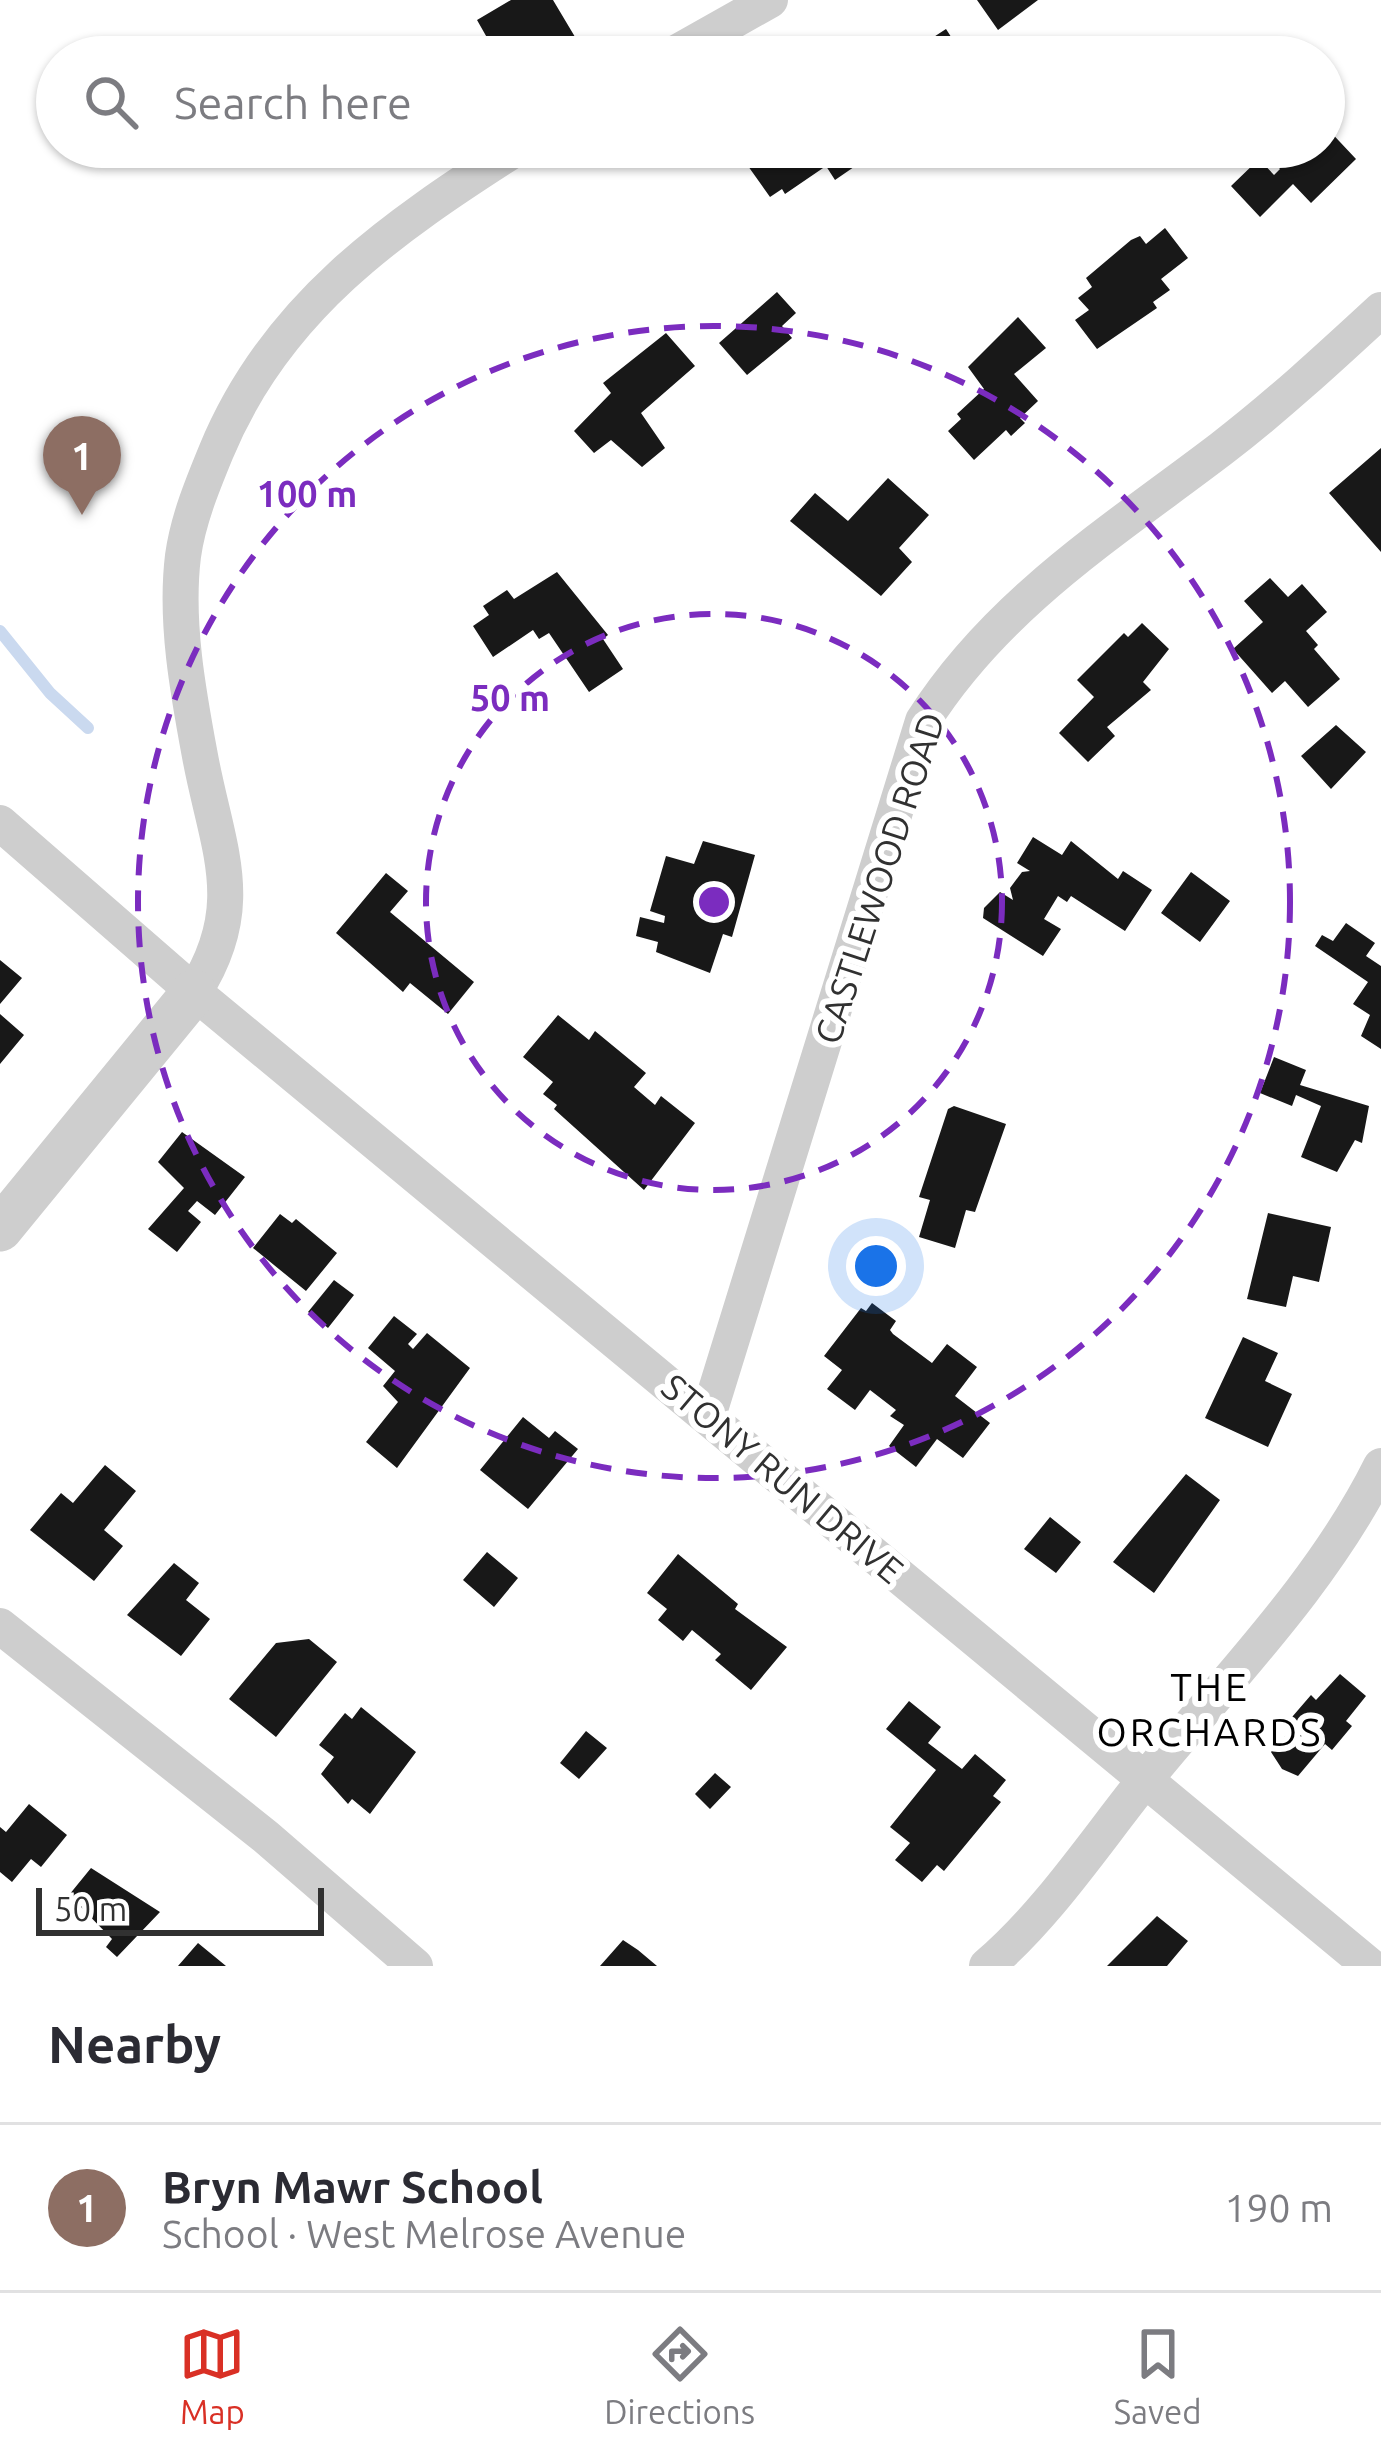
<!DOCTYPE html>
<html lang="en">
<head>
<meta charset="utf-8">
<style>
  body { margin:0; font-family:Ubuntu,sans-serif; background:#f7f7f7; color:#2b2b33 }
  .scale { position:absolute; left:36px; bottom:30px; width:288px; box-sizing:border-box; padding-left:12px; border:6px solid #313131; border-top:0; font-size:33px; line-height:42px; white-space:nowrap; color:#313131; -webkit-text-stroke:9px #fff; paint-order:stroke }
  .you { position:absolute; left:876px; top:1266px; width:42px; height:42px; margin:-30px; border:9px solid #fff; border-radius:50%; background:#1a73e8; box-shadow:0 0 0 18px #1a73e833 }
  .badge { display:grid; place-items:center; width:78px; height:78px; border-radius:50%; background:#d93025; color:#fff; font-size:39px; font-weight:700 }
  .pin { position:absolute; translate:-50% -99px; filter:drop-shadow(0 3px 6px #0008) }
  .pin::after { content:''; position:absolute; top:63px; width:42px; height:36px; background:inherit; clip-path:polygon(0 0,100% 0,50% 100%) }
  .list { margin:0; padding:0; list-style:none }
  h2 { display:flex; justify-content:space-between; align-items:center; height:156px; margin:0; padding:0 48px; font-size:51px }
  h2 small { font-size:39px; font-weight:400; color:#7c7c81 }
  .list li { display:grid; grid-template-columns:78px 1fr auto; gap:36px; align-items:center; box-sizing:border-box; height:168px; padding:0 48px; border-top:3px solid #e1e1e2 }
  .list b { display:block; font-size:45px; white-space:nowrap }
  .list p { margin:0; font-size:39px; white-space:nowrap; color:#7c7c81 }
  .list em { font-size:39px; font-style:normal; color:#7c7c81 }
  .icon { flex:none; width:66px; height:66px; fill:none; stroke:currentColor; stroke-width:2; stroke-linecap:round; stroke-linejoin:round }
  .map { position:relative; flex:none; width:1381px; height:1966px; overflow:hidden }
  .search { position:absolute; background:#fff; box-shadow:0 3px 9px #0004; left:36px; right:36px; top:36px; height:132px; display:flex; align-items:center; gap:30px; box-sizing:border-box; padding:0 42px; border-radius:66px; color:#7c7c81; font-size:45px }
  .sheet { height:324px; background:#fff }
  nav { display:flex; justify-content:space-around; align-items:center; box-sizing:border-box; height:168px; border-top:3px solid #e1e1e2; background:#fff; font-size:33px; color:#7c7c81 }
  nav a { display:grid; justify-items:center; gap:6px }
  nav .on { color:#d93025 }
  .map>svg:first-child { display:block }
</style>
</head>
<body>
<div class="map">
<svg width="1381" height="1966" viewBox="0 0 1381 1966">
  <rect width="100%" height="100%" fill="#fff"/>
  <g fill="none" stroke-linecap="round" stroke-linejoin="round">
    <path stroke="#cad9ef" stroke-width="12" d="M0,631L50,693L88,728"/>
  </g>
  <path fill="#181818" d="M511,0H553L584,52L576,57H498L477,20Z
    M977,0H1038L998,30Z
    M946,29L964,57H903Z
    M1324,125L1356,159L1311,203L1293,184L1260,217L1231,186L1259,159L1274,175L1280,169L1266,154L1274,147H1324Z
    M767,147H859L867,158L835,180L826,166L785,194L782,189L770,197L748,166Z
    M1165,228L1188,258L1161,279L1170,290L1153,302L1157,308L1097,349L1075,320L1089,310L1078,298L1092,287L1086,278L1131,240L1140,236L1146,244Z
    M777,292L796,313L782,326L792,338L747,375L719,343Z
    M1018,317L1046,348L1014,374L1038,401L1020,418L1025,423L1011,436L1006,430L974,460L948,431L961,419L957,414L984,389L968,367Z
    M666,333L695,366L641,413L665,448L642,467L611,440L594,453L574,431L611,393L603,383Z
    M1381,448V552L1329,493Z
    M888,478L929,515L899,548L912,562L881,596L790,521L815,493L848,521Z
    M557,572L608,635L603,639L623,669L589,692L549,633L539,639L533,630L493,657L473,626L489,615L483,606L507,590L514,599Z
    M1270,578L1288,597L1302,584L1327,612L1306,631L1318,645L1314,649L1340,679L1308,707L1285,681L1272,693L1233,649L1263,622L1244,601Z
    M1142,623L1169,649L1143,682L1151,690L1107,727L1115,736L1088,762L1059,733L1094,697L1077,680L1124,633L1128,637Z
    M1336,725L1366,752L1331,789L1301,756Z
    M1033,837L1062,855L1071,841L1118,879L1123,871L1152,890L1125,931L1071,896L1067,902L1058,896L1044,919L1061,929L1043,956L983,918L984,908L1000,892L1013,900L1010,888L1022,872L1030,871L1017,863Z
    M703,841L755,855L732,937L723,934L710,973L656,952L658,942L636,936L640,917L664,923L665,916L650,911L666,856L694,864Z
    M1191,872L1230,901L1200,942L1161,913Z
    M386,873L408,891L390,912L474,982L448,1014L410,983L403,992L336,933Z
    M1346,923L1375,943L1366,956L1381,966V1049L1361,1036L1370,1015L1353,1004L1368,982L1315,946L1322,935L1333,941Z
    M0,960L22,978L0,1004Z
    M0,1014L24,1035L0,1064Z
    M558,1015L589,1040L595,1031L646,1073L634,1087L655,1105L661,1096L695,1123L644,1190L554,1109L557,1105L543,1094L553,1082L523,1057Z
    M1274,1057L1306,1070L1300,1085L1369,1106L1362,1143L1355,1140L1337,1172L1301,1157L1321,1106L1296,1095L1292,1106L1260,1093Z
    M954,1106L1006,1124L975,1212L966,1210L955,1248L919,1237L930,1200L919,1197L948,1109Z
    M182,1132L245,1177L215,1215L197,1201L188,1211L201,1222L177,1252L148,1229L184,1188L158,1162Z
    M1268,1213L1331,1227L1319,1282L1293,1276L1286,1307L1247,1299Z
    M280,1214L292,1223L296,1219L337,1253L306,1291L253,1248Z
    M334,1280L354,1295L328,1328L308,1312Z
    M872,1303L896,1321L890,1330L893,1334L932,1363L947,1344L977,1367L955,1396L990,1423L963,1458L937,1439L916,1467L889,1446L904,1425L890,1416L896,1410L870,1390L855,1410L827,1389L842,1370L824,1356L861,1308L866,1311Z
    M394,1316L417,1334L408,1344L413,1349L427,1333L470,1368L397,1468L366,1442L398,1402L383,1386L395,1371L368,1348Z
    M1243,1337L1278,1353L1265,1381L1292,1394L1268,1447L1205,1418Z
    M523,1417L549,1438L555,1431L578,1449L528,1509L480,1470Z
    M105,1465L136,1491L104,1530L123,1546L94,1581L30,1530L61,1493L73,1503Z
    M1186,1474L1220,1500L1154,1593L1113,1562Z
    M1050,1517L1081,1542L1056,1573L1024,1549Z
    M487,1552L518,1578L494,1607L463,1580Z
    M678,1554L738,1604L735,1609L787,1647L751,1690L715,1660L721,1654L692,1630L683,1641L658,1620L667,1609L647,1593Z
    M174,1563L199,1583L186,1600L210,1619L181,1656L127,1615Z
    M309,1639L337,1662L276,1737L229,1699L276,1643Z
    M1340,1674L1366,1696L1346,1721L1352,1726L1332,1750L1325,1744L1298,1776L1282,1769L1271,1752L1291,1729L1286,1724L1311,1695L1316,1700Z
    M909,1701L941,1727L928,1743L962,1769L975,1754L1006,1780L993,1796L1001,1802L944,1871L937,1865L922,1882L895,1860L910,1843L890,1827L936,1770L886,1729Z
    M361,1707L416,1752L370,1814L352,1799L348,1804L321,1774L334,1757L319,1745L345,1713L352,1719Z
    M586,1731L607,1748L579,1779L560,1763Z
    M715,1773L731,1787L710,1809L695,1794Z
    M29,1804L67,1835L41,1867L31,1859L12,1882L0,1872V1827L6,1832Z
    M91,1868L160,1912L117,1957L106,1947L112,1939L69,1895Z
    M1157,1916L1188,1941L1167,1966H1107Z
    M623,1940L638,1950L657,1966H600Z
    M198,1943L226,1966H178Z"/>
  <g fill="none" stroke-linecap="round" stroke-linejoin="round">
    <path stroke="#cecece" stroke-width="36" d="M669,57L770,0
      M0,823L194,992L1370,1966
      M194,992C250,905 217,848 200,756C188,692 175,621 183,556C188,520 202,486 216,452C275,308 391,228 518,147
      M708,1416L923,721C998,603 1112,532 1221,449C1277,406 1329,358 1381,310
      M0,1626L266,1837L415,1966
      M987,1966C1049,1913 1097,1839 1148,1776C1229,1677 1324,1581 1381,1466"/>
    <path stroke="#cecece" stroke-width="45" d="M0,1229L194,992"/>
  </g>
  <g fill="none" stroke="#7b2cbf" stroke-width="6" stroke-dasharray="21 15">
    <circle cx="714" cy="902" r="288"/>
    <circle cx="714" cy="902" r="576"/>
  </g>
  <g text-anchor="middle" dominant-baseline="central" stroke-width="12" stroke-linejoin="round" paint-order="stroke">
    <g font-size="36" fill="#313131" stroke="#fff">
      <text transform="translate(879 878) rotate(-72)">CASTLEWOOD ROAD</text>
      <text transform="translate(783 1478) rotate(40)">STONY RUN DRIVE</text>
    </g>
    <g font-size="39" letter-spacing="3" fill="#000" stroke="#fff">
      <text x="1210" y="1686">THE<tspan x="1210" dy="45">ORCHARDS</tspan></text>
    </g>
  </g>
  <circle cx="714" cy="902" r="18" fill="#7b2cbf" stroke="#fff" stroke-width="6"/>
  <g font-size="36" text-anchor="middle" font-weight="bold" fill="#7b2cbf" stroke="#fff" stroke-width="12" stroke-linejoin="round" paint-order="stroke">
    <text x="307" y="507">100 m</text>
    <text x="510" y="711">50 m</text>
  </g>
</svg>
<div class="scale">50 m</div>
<div class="you"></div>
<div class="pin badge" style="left:82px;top:515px;background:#8d6e63">1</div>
<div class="search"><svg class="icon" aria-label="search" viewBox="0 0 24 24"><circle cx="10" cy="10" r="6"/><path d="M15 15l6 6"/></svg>Search here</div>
</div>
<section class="sheet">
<h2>Nearby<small></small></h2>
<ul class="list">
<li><span class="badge" style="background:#8d6e63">1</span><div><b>Bryn Mawr School</b><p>School · West Melrose Avenue</p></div><em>190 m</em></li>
</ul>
</section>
<nav>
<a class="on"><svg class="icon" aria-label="map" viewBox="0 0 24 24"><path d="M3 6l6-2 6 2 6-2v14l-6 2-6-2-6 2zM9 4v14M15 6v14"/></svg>Map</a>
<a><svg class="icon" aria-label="directions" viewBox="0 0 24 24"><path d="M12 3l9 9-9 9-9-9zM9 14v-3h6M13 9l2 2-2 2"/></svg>Directions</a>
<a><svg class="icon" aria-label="saved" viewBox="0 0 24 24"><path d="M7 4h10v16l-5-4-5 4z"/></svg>Saved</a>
</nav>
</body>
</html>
